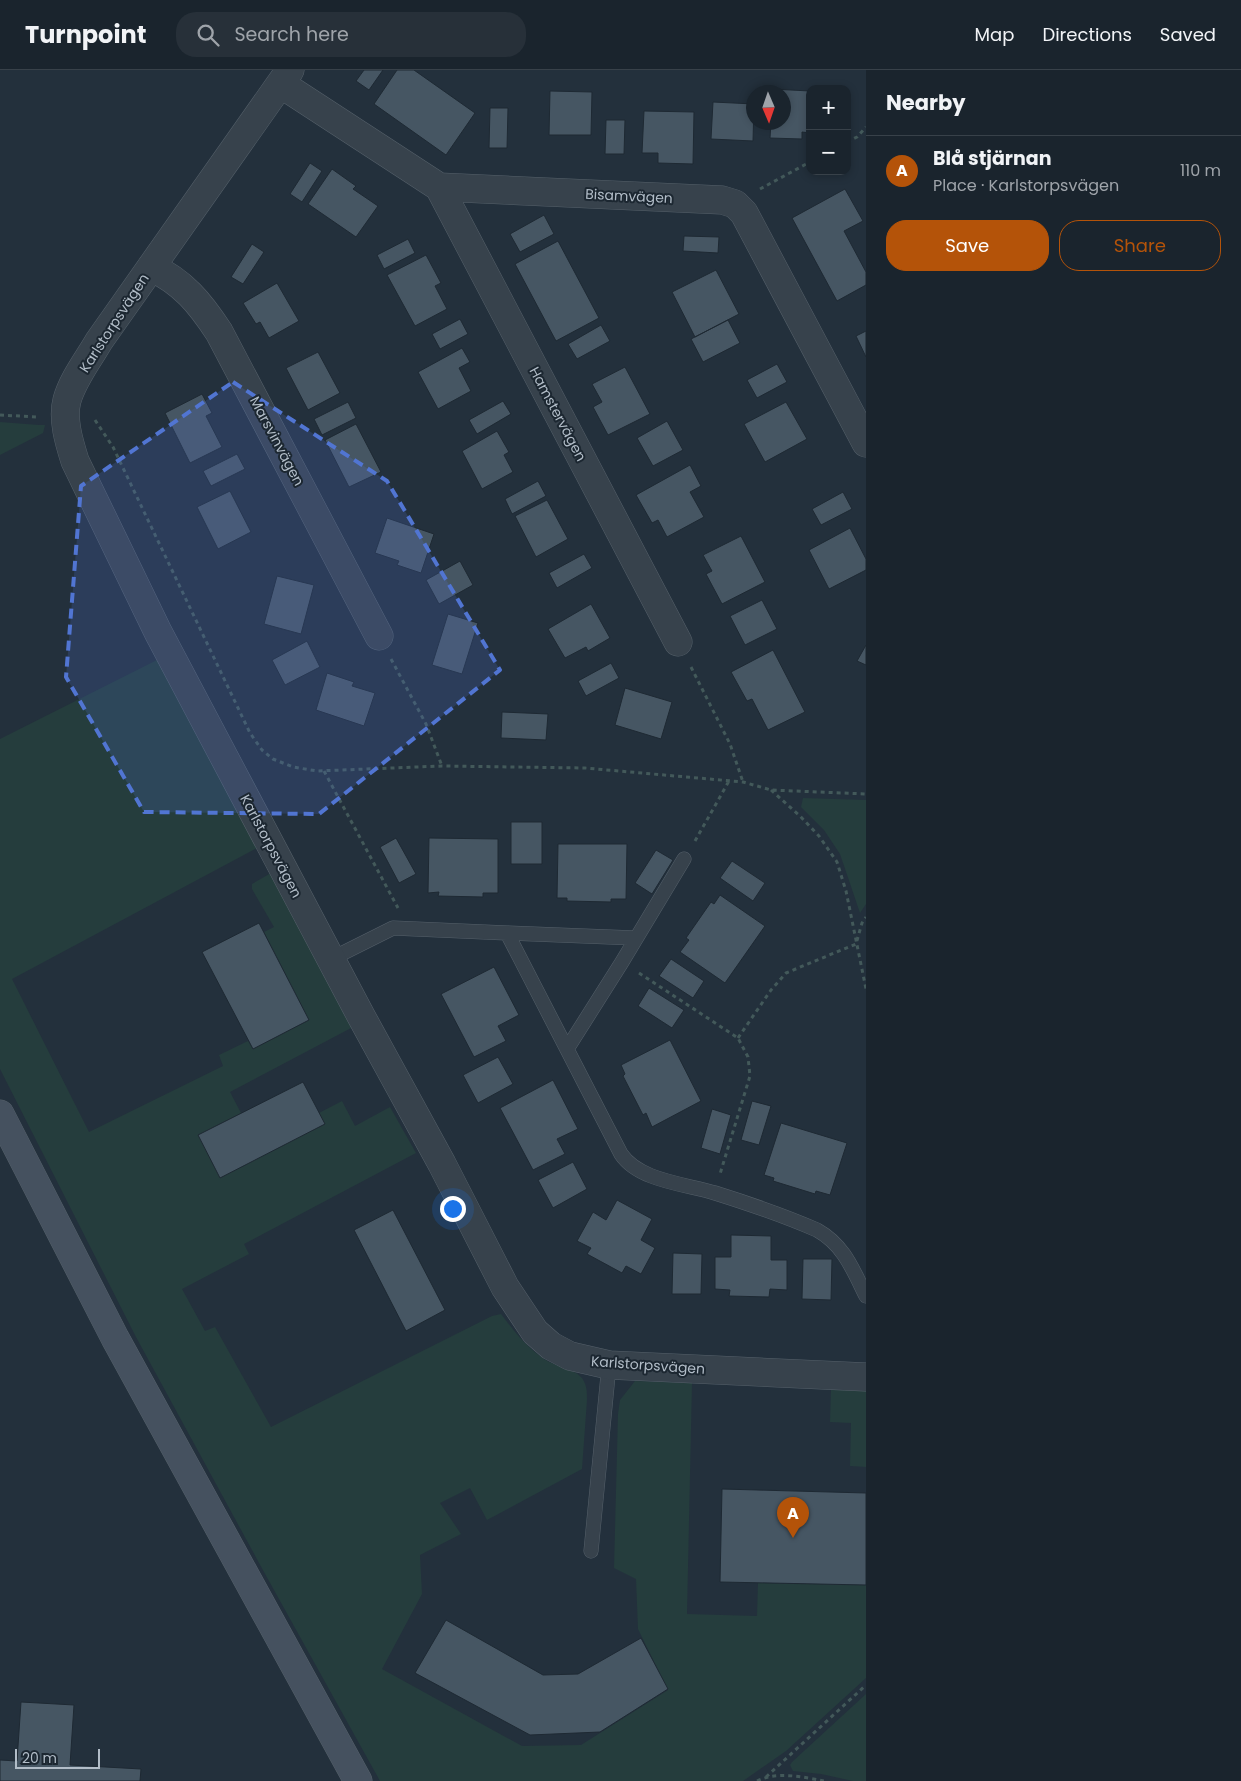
<!DOCTYPE html>
<html lang="en">
<head>
<meta charset="utf-8">
<style>
  body { margin:0; font-family:Poppins,sans-serif; background:#273039; color:#f1f3f6 }
  .controls { position:absolute; right:15px; top:15px; display:grid; overflow:hidden; border-radius:10px; box-shadow:0 2px 8px #0003 }
  .controls button { width:45px; height:45px; display:grid; place-items:center; padding:0; border:0; border-bottom:1px solid #384149; background:#1a242d; color:#f1f3f6; font:25px sans-serif }
  .compass { position:absolute; left:746px; top:15px; width:45px; height:45px; border-radius:50%; background:#1a242d; box-shadow:0 2px 8px #0003; rotate:178deg }
  .scale { position:absolute; left:15px; bottom:12px; width:85px; box-sizing:border-box; padding-left:5px; border:2px solid #b2bdc8; border-top:0; font-size:14px; line-height:18px; white-space:nowrap; color:#b2bdc8; -webkit-text-stroke:4px #1c2731; paint-order:stroke }
  .you { position:absolute; left:452px; top:1138px; width:18px; height:18px; margin:-12px; border:4px solid #fff; border-radius:50%; background:#1a73e8; box-shadow:0 0 0 8px #1a73e833 }
  .badge { display:grid; place-items:center; width:32px; height:32px; border-radius:50%; background:#b45309; color:#fff; font-size:16px; font-weight:700 }
  .pin { position:absolute; translate:-50% -41px; filter:drop-shadow(0 1px 2px #0008) }
  .pin::after { content:''; position:absolute; top:26px; width:18px; height:15px; background:inherit; clip-path:polygon(0 0,100% 0,50% 100%) }
  .list { margin:0; padding:0; list-style:none }
  h2 { display:flex; justify-content:space-between; align-items:center; height:65px; margin:0; padding:0 20px; font-size:21px }
  h2 small { font-size:16px; font-weight:400; color:#9fa4aa }
  .list li { display:grid; grid-template-columns:32px 1fr auto; gap:15px; align-items:center; box-sizing:border-box; height:70px; padding:0 20px; border-top:1px solid #384149 }
  .list b { display:block; font-size:19px; white-space:nowrap }
  .list p { margin:0; font-size:16px; white-space:nowrap; color:#9fa4aa }
  .list em { font-size:16px; font-style:normal; color:#9fa4aa }
  .actions { display:flex; gap:10px; padding:15px 20px }
  .actions a { flex:1; padding:11px 0; border:1px solid #b45309; border-radius:20px; text-align:center; font-size:18px; color:#b45309 }
  .actions .main { background:#b45309; color:#fff }
  .icon { flex:none; width:28px; height:28px; fill:none; stroke:currentColor; stroke-width:2; stroke-linecap:round; stroke-linejoin:round }
  .map { position:relative; flex:none; width:866px; height:1711px; overflow:hidden }
  header { display:flex; align-items:center; gap:30px; box-sizing:border-box; height:70px; padding:0 25px; background:#1a242d; border-bottom:1px solid #384149 }
  header strong { font-size:24px }
  nav { display:flex; gap:28px; margin-inline-start:auto; font-size:18px }
  .search { width:350px; height:45px; background:#273039; display:flex; align-items:center; gap:12px; box-sizing:border-box; padding:0 18px; border-radius:20px; color:#9fa4aa; font-size:19px }
  main { display:flex }
  aside { flex:1; background:#1a242d }
  .map>svg:first-child { display:block }
</style>
</head>
<body>
<header>
<strong>Turnpoint</strong>
<div class="search"><svg class="icon" aria-label="search" viewBox="0 0 24 24"><circle cx="10" cy="10" r="6"/><path d="M15 15l6 6"/></svg>Search here</div>
<nav><a>Map</a><a>Directions</a><a>Saved</a></nav>
</header>
<main>
<div class="map">
<svg width="866" height="1711" viewBox="0 0 866 1711">
  <rect width="100%" height="100%" fill="#23303c"/>
  <path fill="#253d3d" d="M0,352L39,355H45L43,363L0,385Z
    M157,590L161,592L259,777L12,909L89,1062L223,996L219,985L248,971L253,979L309,950L264,862L274,857L252,819V814L271,803L353,957L230,1022L241,1043L220,1107L324,1054L319,1043L342,1031L355,1056L390,1037L416,1083L244,1174L249,1184L182,1219L205,1261L215,1257L271,1357L492,1246L501,1244C514,1261 526,1277 544,1289C556,1297 572,1297 582,1308C587,1315 587,1322 587,1330L582,1399L487,1450L470,1418L440,1433L461,1464L420,1485L422,1524L382,1599L522,1676L581,1675L668,1620L638,1559L636,1509L614,1498L618,1344L620,1330L635,1311L692,1313L687,1544L757,1546L758,1513L866,1515V1608L786,1681L743,1711H380L264,1502L136,1267L0,999V669Z
    M803,728L866,730V834L860,843L840,784L824,760L801,737Z
    M831,1319L866,1321V1397L850,1396L851,1353L830,1352Z
    M866,1624V1711H853L821,1704L793,1701L790,1695L792,1692Z"/>
  <path fill="#465663" stroke="#1e2933" d="M364,0H383L369,20L356,11Z
    M397,0H414L475,43L446,85L374,34Z
    M772,19L810,21V63L802,62V69L770,68L771,52H784V22H772Z
    M550,21L592,22L591,65H549Z
    M713,32L754,34L753,71L711,69Z
    M490,38H508L507,78H489Z
    M644,41L694,42L693,94L658,93V83H642Z
    M606,50H625L624,84H605Z
    M310,93L322,101L302,132L290,124Z
    M332,99L356,116L353,119L378,136L356,167L308,134Z
    M845,119L863,151L844,161L866,202V215L837,231L792,148Z
    M544,145L554,164L520,182L510,164Z
    M684,166L719,167L718,183L683,181Z
    M408,169L415,183L384,199L377,185Z
    M558,171L599,248L556,271L515,194Z
    M252,174L264,182L243,214L231,207Z
    M426,185L441,213L435,216L447,239L415,256L387,205Z
    M716,200L739,244L695,267L672,222Z
    M277,213L299,251L269,268L260,252L256,254L243,233Z
    M460,249L468,264L440,279L432,264Z
    M728,250L740,273L703,292L691,269Z
    M601,255L610,271L577,289L568,274Z
    M866,261V287L856,266Z
    M462,278L470,292L459,298L471,321L438,339L418,302Z
    M318,282L340,323L308,340L286,298Z
    M777,294L787,312L757,328L747,310Z
    M625,297L650,344L608,365L593,337L602,332L592,314Z
    M202,324L212,343L206,346L222,377L190,393L165,343Z
    M503,331L511,344L477,364L469,350Z
    M348,332L356,348L322,365L314,349Z
    M786,332L807,369L765,392L744,354Z
    M667,351L683,380L653,396L637,368Z
    M356,354L381,402L349,417L325,370Z
    M497,361L509,382L504,385L513,402L482,419L462,381Z
    M237,384L245,399L211,416L203,401Z
    M690,395L701,416L690,422L704,447L667,467L658,450L652,453L636,425Z
    M538,411L546,426L512,444L505,429Z
    M230,421L251,462L218,479L197,437Z
    M843,422L852,439L821,455L812,439Z
    M547,430L568,469L536,487L515,446Z
    M387,448L434,464L421,503L397,495L399,491L375,483Z
    M850,458L866,489V500L829,519L809,480Z
    M741,466L765,512L722,534L706,504L712,501L703,485Z
    M584,484L592,498L557,518L549,503Z
    M460,491L473,515L439,534L426,510Z
    M277,506L314,515L301,564L264,554Z
    M762,530L777,559L745,575L730,546Z
    M591,534L610,568L588,581L586,577L565,588L548,559Z
    M448,544L478,553L462,604L432,595Z
    M307,571L320,597L285,615L272,590Z
    M866,575V595L857,591Z
    M773,580L805,642L768,660L752,629L747,631L731,602Z
    M611,593L619,608L586,626L578,611Z
    M327,603L354,612L352,616L375,623L364,656L316,640Z
    M625,618L672,632L661,669L615,655Z
    M502,642L548,644L546,670L501,668Z
    M511,752H542V794H511Z
    M396,768L416,804L399,813L380,777Z
    M429,768L498,769V823H483V827L438,826L439,822L428,823Z
    M558,774H627L626,829H611V832L567,831V828H557Z
    M656,780L673,790L652,824L635,813Z
    M732,791L765,813L753,831L720,808Z
    M720,825L765,856L725,913L680,882L689,870L686,868L711,832L714,834Z
    M259,853L309,950L253,979L202,882Z
    M671,889L704,911L693,928L659,906Z
    M494,897L519,945L498,956L506,971L474,987L441,924Z
    M649,918L684,940L672,958L638,936Z
    M670,970L701,1031L652,1057L646,1043L643,1045L623,1006L625,1004L621,995Z
    M498,987L513,1014L478,1033L463,1005Z
    M553,1010L578,1059L557,1069L565,1084L533,1100L500,1038Z
    M303,1012L325,1054L220,1108L198,1065Z
    M752,1031L771,1036L759,1075L741,1070Z
    M712,1039L731,1045L720,1084L701,1078Z
    M781,1053L847,1073L830,1125L816,1121L815,1124L773,1111L774,1108L764,1105Z
    M573,1092L587,1119L553,1138L538,1110Z
    M617,1130L652,1149L641,1170L655,1178L641,1204L626,1196L622,1203L587,1184L591,1178L577,1171L593,1142L606,1150Z
    M393,1140L445,1240L406,1261L354,1160Z
    M731,1165L771,1166V1190H787V1220L770,1219L769,1227L729,1226L730,1220L715,1219V1187H731Z
    M673,1183L702,1184L701,1224H672Z
    M803,1189H832L831,1230L802,1229Z
    M722,1419L866,1423V1515L720,1512Z
    M446,1550L543,1605L578,1604L641,1568L668,1619L600,1662L530,1665L415,1603Z
    M21,1632L74,1635L70,1695L141,1699L140,1711H0V1690L17,1691Z"/>
  <g fill="none" stroke-linecap="round" stroke-linejoin="round">
    <defs>
      <path id="service" d="M507,863L635,868
        M331,889L393,858L507,863L621,1084C639,1111 686,1114 715,1123C750,1134 785,1146 817,1160C844,1175 853,1200 866,1226
        M567,979L622,892L684,789
        M591,1481L609,1295"/>
      <path id="minor" d="M290,0L99,271C88,290 73,309 67,330C62,349 69,372 75,391L158,562L361,946L442,1094L505,1217L535,1262L551,1276L570,1286L609,1295L866,1307
        M281,14L439,117L722,130L735,134L744,143L866,373
        M439,117L678,572
        M151,197C183,212 200,233 219,262L379,566"/>
      <path id="secondary" d="M0,1044L115,1268L358,1711"/>
    </defs>
    <use href="#service" stroke="#55606a" stroke-width="15"/>
    <use href="#minor" stroke="#55606a" stroke-width="29"/>
    <use href="#secondary" stroke="#55606a" stroke-width="29"/>
    <path stroke="#43595a" stroke-width="3" stroke-dasharray="4 4" stroke-linecap="butt" d="M847,72L857,67L866,57
      M760,119L810,92
      M0,345L37,347
      M95,350L113,377L250,663L262,680L273,689L293,697L317,701L442,696L585,698L743,712L771,720L866,724
      M391,589L426,654L442,696
      M691,597L730,674L743,712
      M324,701L398,838
      M771,720L800,746L819,766L837,792L846,821L866,919
      M695,771L729,711
      M639,903L738,968L748,987L750,1006L720,1104
      M738,968L771,920L786,903L856,874L862,853L866,847
      M766,1707L866,1615
      M757,1711C777,1701 804,1707 824,1711"/>
    <use href="#service" stroke="#37424c" stroke-width="14"/>
    <use href="#minor" stroke="#37424c" stroke-width="28"/>
    <use href="#secondary" stroke="#45515f" stroke-width="28"/>
  </g>
  <path fill="#5175d2" fill-opacity="0.2" stroke="#5175d2" stroke-width="4" stroke-dasharray="10 6" stroke-linejoin="round" d="M233,312L387,411L500,600L319,744L144,742L66,607L81,416Z"/>
  <g text-anchor="middle" dominant-baseline="central" stroke-width="4" stroke-linejoin="round" paint-order="stroke">
    <g font-size="14" fill="#b2bdc8" stroke="#1c2731">
      <text transform="translate(629 126) rotate(3)">Bisamvägen</text>
      <text transform="translate(114 253) rotate(-57)">Karlstorpsvägen</text>
      <text transform="translate(558 344) rotate(62)">Hamstervägen</text>
      <text transform="translate(277 371) rotate(62)">Marsvinvägen</text>
      <text transform="translate(271 776) rotate(62)">Karlstorpsvägen</text>
      <text transform="translate(648 1295) rotate(4)">Karlstorpsvägen</text>
    </g>
  </g>
</svg>
<div class="controls">
<button>+</button>
<button>−</button>
</div>
<svg class="compass" viewBox="-18 -18 36 36"><path d="M0-13l5 13h-10z" fill="#e53935"/><path d="M0 13l5-13h-10z" fill="#9fa4aa"/></svg>
<div class="scale">20 m</div>
<div class="you"></div>
<div class="pin badge" style="left:793px;top:1468px">A</div>
</div>
<aside>
<h2>Nearby<small></small></h2>
<ul class="list">
<li><span class="badge">A</span><div><b>Blå stjärnan</b><p>Place · Karlstorpsvägen</p></div><em>110 m</em></li>
</ul>
<div class="actions"><a class="main">Save</a><a>Share</a></div>
</aside>
</main>
</body>
</html>
